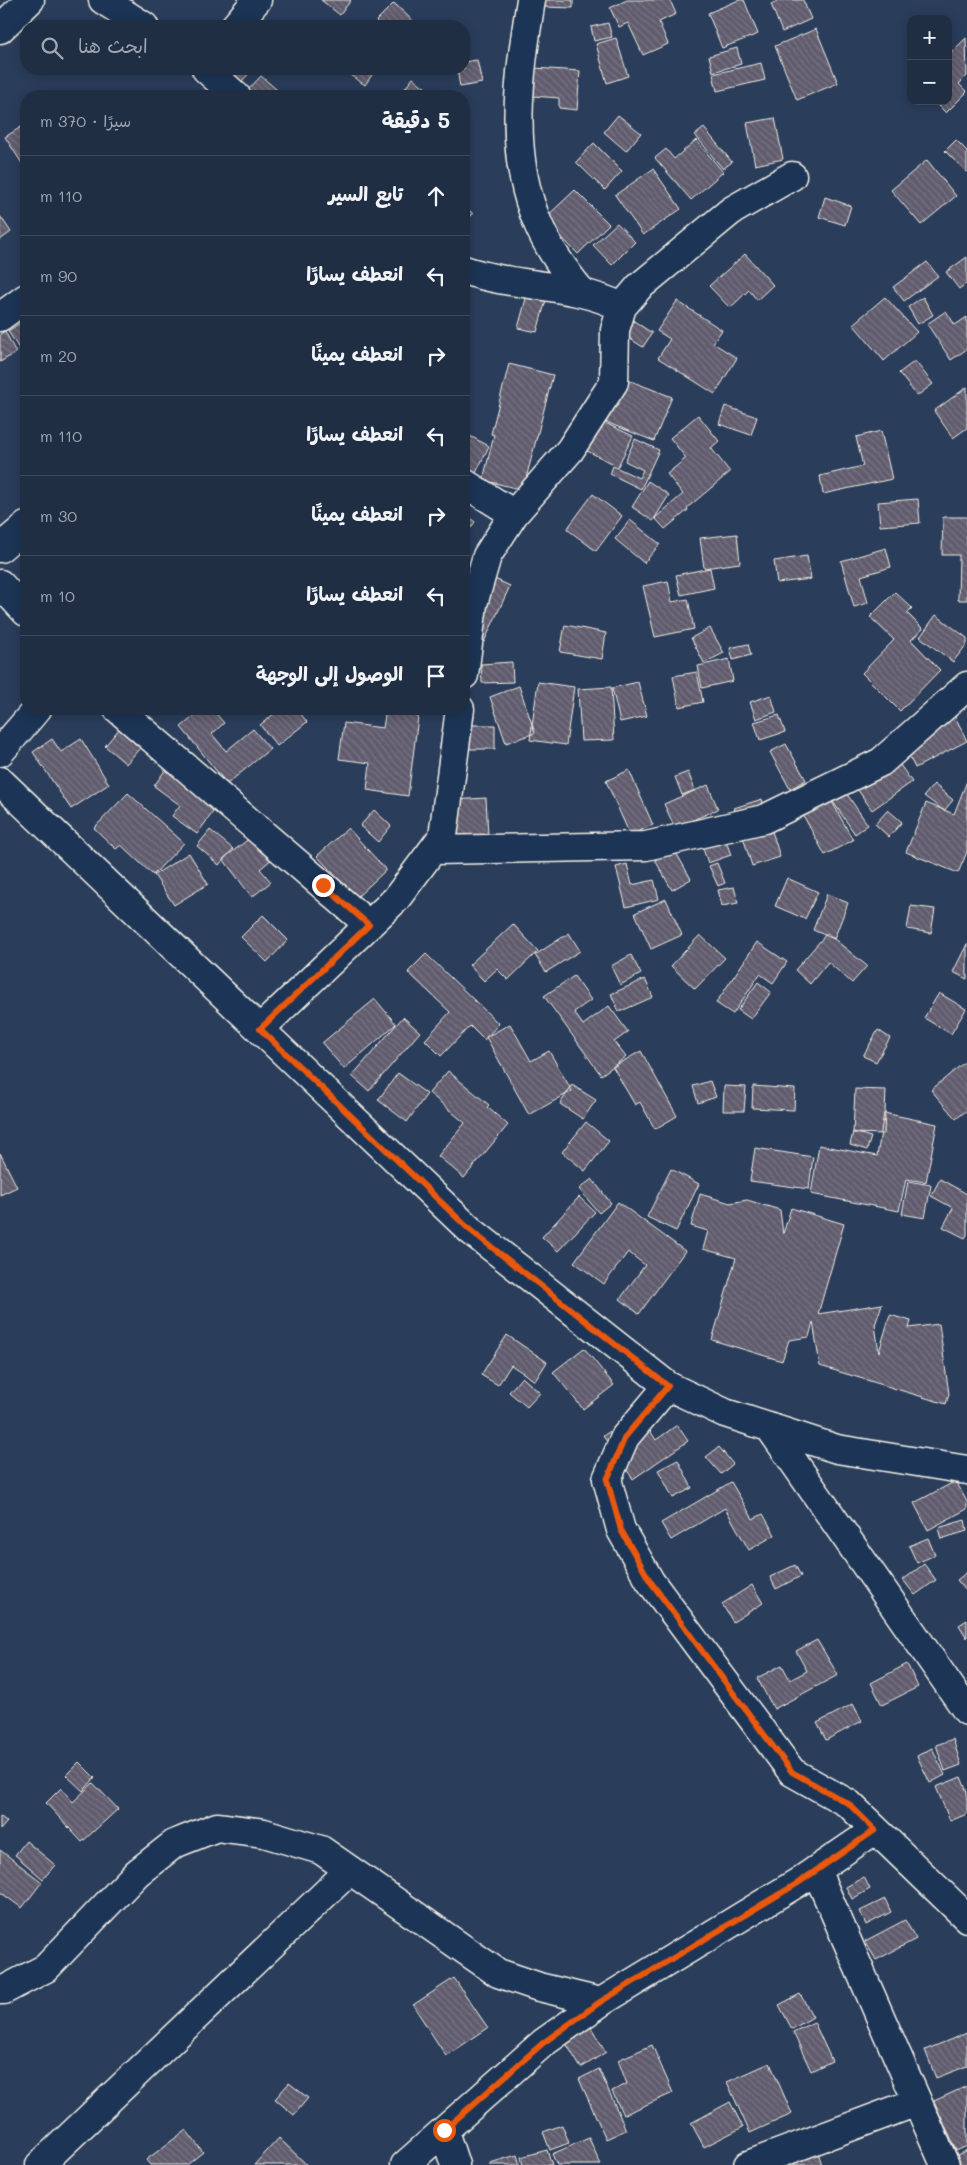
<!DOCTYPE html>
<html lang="ar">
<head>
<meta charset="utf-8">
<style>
  body { margin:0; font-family:Mali,"Playpen Sans Arabic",sans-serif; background:#28364b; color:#f1f3f6; direction:rtl }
  .controls { position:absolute; right:15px; top:15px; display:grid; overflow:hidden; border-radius:10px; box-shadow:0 2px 12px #0003 }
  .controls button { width:45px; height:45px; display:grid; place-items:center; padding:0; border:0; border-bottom:1px solid #3d4a5d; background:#202e44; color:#f1f3f6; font:25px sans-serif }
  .stop { position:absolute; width:15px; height:15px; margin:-11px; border:4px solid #ea580c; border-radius:50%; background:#fff }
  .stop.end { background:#ea580c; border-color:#fff; box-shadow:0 1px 5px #0008 }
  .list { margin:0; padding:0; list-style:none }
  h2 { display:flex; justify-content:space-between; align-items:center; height:65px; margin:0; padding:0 20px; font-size:21px }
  h2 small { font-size:16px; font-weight:400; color:#a2a8b2 }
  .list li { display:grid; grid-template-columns:32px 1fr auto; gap:15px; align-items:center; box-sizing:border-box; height:80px; padding:0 20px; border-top:1px solid #3d4a5d }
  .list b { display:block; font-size:19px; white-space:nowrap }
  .list em { font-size:16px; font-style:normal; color:#a2a8b2 }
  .icon { flex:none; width:28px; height:28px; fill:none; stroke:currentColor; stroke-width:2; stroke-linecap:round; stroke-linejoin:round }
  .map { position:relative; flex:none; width:967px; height:2165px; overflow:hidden; direction:ltr }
  .search { position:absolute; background:#202e44; box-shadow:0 2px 12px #0003; left:20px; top:20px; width:450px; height:55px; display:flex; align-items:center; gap:12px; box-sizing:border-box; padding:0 18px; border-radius:20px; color:#a2a8b2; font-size:19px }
  .panel { position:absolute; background:#202e44; box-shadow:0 2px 12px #0003; left:20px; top:90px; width:450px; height:625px; border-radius:20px; direction:rtl }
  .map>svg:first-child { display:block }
</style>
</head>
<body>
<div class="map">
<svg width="967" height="2165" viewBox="0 0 967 2165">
  <defs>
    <pattern id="building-back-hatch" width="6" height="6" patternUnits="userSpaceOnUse" patternTransform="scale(1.25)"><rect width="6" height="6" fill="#605c6d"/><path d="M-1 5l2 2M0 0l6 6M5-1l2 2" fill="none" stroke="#777482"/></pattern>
  </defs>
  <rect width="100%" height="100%" fill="#2a3d5b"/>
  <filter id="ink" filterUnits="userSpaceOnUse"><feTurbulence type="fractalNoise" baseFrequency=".02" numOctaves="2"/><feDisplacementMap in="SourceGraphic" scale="10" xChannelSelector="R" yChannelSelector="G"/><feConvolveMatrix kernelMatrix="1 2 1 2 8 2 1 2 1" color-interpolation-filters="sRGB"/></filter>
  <g filter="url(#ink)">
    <path fill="url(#building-back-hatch)" stroke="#f4f1e8" d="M321,0H351L340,15Z
      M545,0H573V8L544,7Z
      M627,0H670L676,14L659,22L668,44L643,55L628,23L619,27L610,8Z
      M739,0H744L758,34L722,48L708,13Z
      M780,0H803L811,19L782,32L771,4Z
      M394,3L414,22L409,26H381L376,21Z
      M608,23L612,37L594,41L591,27Z
      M816,29L838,83L797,100L775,46Z
      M616,38L628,76L607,83L596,44Z
      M966,38L967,76L959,84L967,92L946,113L934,101H948V56Z
      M737,48L741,64L713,72L709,56Z
      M477,60L482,83L460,87L457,69H464V62Z
      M761,63L765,80L717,91L713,74Z
      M534,68L580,71L577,110L559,108V98L533,96Z
      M229,69H253L242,81Z
      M341,69H376L365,85Z
      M261,76L284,96H251L246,92Z
      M413,78L436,96H399Z
      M618,115L641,133L626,151L604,132Z
      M775,118L783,159L755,165L747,123Z
      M26,124V168H25L5,137Z
      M704,128L732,162L723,169L695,135Z
      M696,140L723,172L691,200L655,158L666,149L674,159Z
      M956,140L967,151V173L945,151Z
      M594,143L622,171L605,190L576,162Z
      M927,160L956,196L921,225L891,190Z
      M653,169L681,209L643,235L615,195Z
      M575,190L609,224L578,254L544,219Z
      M825,197L851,206L845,225L819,217Z
      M464,205L473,214L464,223Z
      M0,216L11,232L0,240Z
      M617,223L635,242L612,265L593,245Z
      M745,254L773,285L757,300L749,290L730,308L709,286Z
      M967,257V283L959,289L946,272Z
      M927,262L938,276L904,301L893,287Z
      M527,295L546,300L537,332L518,328Z
      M885,297L917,332L884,361L853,324Z
      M923,297L933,315L918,324L908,307Z
      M677,301L722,330L713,343L737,358L715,394L658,358L670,339L657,331Z
      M946,311L955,325L967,317V349L951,360L927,324Z
      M628,317L652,333L643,347L619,332Z
      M26,319V360L8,331Z
      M5,331L16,353L0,362V334Z
      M915,361L933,384L917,396L899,373Z
      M509,364L553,375L523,490L483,480L494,435L491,434Z
      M610,373L672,397L654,441L593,417Z
      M967,387V428L953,438L934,411Z
      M725,406L757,417L751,435L719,424Z
      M698,415L719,441L711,448L730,472L687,508L688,510L665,529L655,518L683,494L667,474L686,458L670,438Z
      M590,416L633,436L618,466L577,446Z
      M881,431L892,479L823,494L820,476L863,466L856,437Z
      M464,433L489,446L476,473L464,466Z
      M635,439L659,450L641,489L610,474L613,466L639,478L643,470L625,461Z
      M648,481L669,495L653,521L632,507Z
      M593,494L622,516L596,551L567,529Z
      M918,499L920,523L880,526L878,502Z
      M464,513L475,522L464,537Z
      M943,517H967V600H958L959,555H942Z
      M630,520L660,544L644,563L615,539Z
      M737,534L740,563L704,568L700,538Z
      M886,548L891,567L861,576L868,603L854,607L841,561Z
      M807,556L811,579L777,583L774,561Z
      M710,568L714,588L681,595L676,575Z
      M482,573L510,586L484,642L464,632Z
      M668,581L672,602L688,599L694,629L655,637L643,586Z
      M895,592L912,608L907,613L923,629L911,640L940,670L900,711L862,673L894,640L870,617Z
      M936,615L967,638V644L953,662L920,637Z
      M565,625L606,633L602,659L560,652Z
      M710,628L724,653L704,663L691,638Z
      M748,644L751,655L733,660L730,648Z
      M729,659L733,681L702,688L698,666Z
      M512,662L513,682L482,683L481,664Z
      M697,672L703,702L679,707L673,676Z
      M538,682L574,687L566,745L530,740Z
      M638,682L647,716L620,722L612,688Z
      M519,686L535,733L506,743L490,697Z
      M611,687L614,740L581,741L578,689Z
      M771,695L776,712L756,719L750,702Z
      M948,702L967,741L915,768L900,738Z
      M136,709H153L143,717Z
      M203,709H212L224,723L212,734L226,751L253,729L270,749L227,784L181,727Z
      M280,709H297L307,722L277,746L260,725Z
      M386,709H419L408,796L367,790L370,763L339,759L344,723L383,728Z
      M779,715L785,732L760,740L754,722Z
      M454,725H495V749H454Z
      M119,729L140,748L126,764L105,746Z
      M52,739L61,752L81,739L109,784L71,809L33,752Z
      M786,744L806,780L790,789L770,752Z
      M888,748L912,782L872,810L848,776Z
      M166,769L216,808L197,834L172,816L180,805L154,786Z
      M629,770L653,825L630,835L606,781Z
      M688,772L695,790L682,795L675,777Z
      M967,781V852L958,873L906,852L926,803L954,814Z
      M934,784L953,800L944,811L924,796Z
      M708,785L718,809L675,828L664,804Z
      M842,787L868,825L855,834L829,796Z
      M826,791L853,840L825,855L798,806Z
      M128,793L184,843L153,875L121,845L116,849L94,828Z
      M486,798L488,835L438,838L436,801Z
      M762,799L780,857L752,866L734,808Z
      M374,810L391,826L378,842L360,826Z
      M888,810L902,822L889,837L875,824Z
      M348,828L386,870L356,898L317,856Z
      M210,830L233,849L219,865L197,846Z
      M255,834L273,858L260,869L271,882L252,897L223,859Z
      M725,838L731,855L708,863L702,846Z
      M674,849L691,879L672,890L655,860Z
      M189,853L208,884L174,905L154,875Z
      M717,863L725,883L718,886L709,866Z
      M627,864L632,885L654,880L659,899L626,907L616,867Z
      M787,878L818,892L805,919L775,906Z
      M734,887L738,903L722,906L718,890Z
      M827,894L848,903L834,939L813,930Z
      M666,899L682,935L651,949L635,913Z
      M911,906L935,909L931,933L907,929Z
      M263,915L288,940L267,962L241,937Z
      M513,924L538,951L508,980L497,969L484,981L469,965Z
      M569,933L580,951L546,972L535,955Z
      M827,933L867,966L852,983L828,962L810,984L795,970Z
      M700,935L725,958L695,989L671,966Z
      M757,942L787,962L773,983L760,974L733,1014L716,1003Z
      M967,944V979L953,972Z
      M426,954L499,1024L484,1040L470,1026L441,1056L425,1040L450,1012L408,972Z
      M631,955L641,974L620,985L611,966Z
      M574,976L591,1000L574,1012L583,1025L609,1006L628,1032L614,1042L626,1057L601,1075L544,996Z
      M645,979L653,997L619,1012L611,994Z
      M758,982L771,992L751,1019L738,1010Z
      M939,993L966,1009L951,1034L924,1018Z
      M375,999L396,1024L344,1069L322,1043Z
      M403,1017L420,1032L369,1091L352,1076Z
      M510,1024L531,1061L549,1051L572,1091L529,1115L486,1037Z
      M878,1030L890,1038L876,1062L863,1056Z
      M641,1051L677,1116L655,1129L640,1102L635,1105L613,1067Z
      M967,1060V1110L956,1119L931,1090Z
      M448,1071L489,1105L487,1107L508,1125L464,1178L438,1156L465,1123L429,1093Z
      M398,1073L427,1094L407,1122L378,1100Z
      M710,1081L716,1097L698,1103L693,1086Z
      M572,1085L596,1100L583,1119L560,1104Z
      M724,1086L746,1087L744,1111H723Z
      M753,1086L795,1089L794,1110L752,1108Z
      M855,1089L886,1090L884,1134L853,1133Z
      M884,1113L937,1124L926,1182L906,1179L899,1211L811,1194L819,1145L877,1156Z
      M586,1122L609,1141L585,1171L562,1152Z
      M853,1132L871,1137L867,1150L850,1145Z
      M755,1148L813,1157L809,1189L750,1181Z
      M0,1153L17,1187L0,1195Z
      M671,1169L699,1184L676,1231L647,1217Z
      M592,1179L611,1203L599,1213L579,1189Z
      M940,1179L967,1194V1235L965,1238L943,1227L953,1208L931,1196Z
      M908,1181L931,1185L925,1218L902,1214Z
      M700,1194L730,1203L747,1200L780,1210L783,1234L791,1208L844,1224L818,1314L882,1304L875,1325L879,1352L890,1315L911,1321L909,1328L939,1324L949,1394L946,1404L820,1366L813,1322L809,1337L789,1340L782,1361L712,1340L736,1258L703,1249L708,1231L691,1226Z
      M579,1197L595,1212L558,1251L542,1237Z
      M618,1202L685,1251L639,1314L620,1299L645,1265L628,1252L604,1284L574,1262Z
      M507,1335L547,1362L535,1381L511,1365L498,1385L481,1375Z
      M584,1348L614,1385L583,1409L553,1372Z
      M522,1377L540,1393L527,1407L509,1392Z
      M638,1412L656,1440L677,1425L688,1441L633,1479L603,1436Z
      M719,1447L733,1464L721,1474L706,1457Z
      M678,1460L692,1488L673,1498L658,1470Z
      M956,1481L967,1502V1509L928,1530L914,1503Z
      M731,1482L753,1519L763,1514L775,1535L749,1550L725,1508L671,1540L661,1523Z
      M965,1520L967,1531L941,1539L938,1528Z
      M928,1538L935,1555L917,1563L909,1546Z
      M924,1564L936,1580L915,1595L903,1580Z
      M795,1565L801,1576L776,1589L770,1577Z
      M967,1572V1592L957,1580Z
      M752,1585L763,1603L733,1622L722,1604Z
      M967,1620V1638L959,1625Z
      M817,1640L838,1675L774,1709L757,1678L782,1665L790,1680L807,1671L796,1651Z
      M907,1664L918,1687L882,1705L871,1683Z
      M853,1704L862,1721L826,1740L817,1723Z
      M953,1739L961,1765L945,1771L936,1745Z
      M932,1748L945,1775L930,1783L917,1756Z
      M79,1762L95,1778L83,1791L66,1775Z
      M961,1777L967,1792V1814L950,1821L936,1787Z
      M93,1783L118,1809L82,1842L46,1803L61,1788L73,1802Z
      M0,1816L7,1822L0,1830Z
      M26,1841L55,1865L43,1879L15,1855Z
      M0,1850L42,1882L22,1908L0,1892Z
      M864,1877L870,1889L852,1899L846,1887Z
      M885,1899L891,1912L866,1925L860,1911Z
      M905,1920L916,1939L876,1960L865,1941Z
      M454,1978L488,2028L446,2056L413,2005Z
      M800,1994L813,2017L792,2029L779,2005Z
      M814,2022L832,2061L811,2071L793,2032Z
      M589,2024L606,2052L581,2068L559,2032Z
      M967,2033V2066L936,2078L925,2050Z
      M652,2045L673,2093L623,2115L612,2091L627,2084L618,2060Z
      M770,2063L792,2114L750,2133L727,2082Z
      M599,2069L626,2130L606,2139L579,2079Z
      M289,2083L308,2098L294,2115L275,2099Z
      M967,2086V2146L956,2151L934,2101Z
      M730,2102L743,2127L704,2147L691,2123Z
      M562,2125L569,2143L550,2150L543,2132Z
      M186,2130L203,2152L187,2165H150L146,2160Z
      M279,2138L307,2165H254Z
      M589,2138L601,2165H557L552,2154Z
      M815,2143L822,2165H767Z
      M547,2150L552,2165H523L521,2157Z
      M967,2150V2165H961L957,2155Z
      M517,2155L520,2165H490V2163Z"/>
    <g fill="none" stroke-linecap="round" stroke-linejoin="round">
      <defs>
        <path id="minor" d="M103,0L144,26
          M531,0C519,75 507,155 539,226C549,249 564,270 580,290
          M235,26L257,0
          M0,29L30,0
          M206,69L236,96
          M464,270C517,288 570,282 622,307
          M0,317L26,298
          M464,483L514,514
          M0,548L26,526
          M0,584L26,612
          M464,675L473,604L487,556L514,514L570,450L614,382L615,330L622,307L639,287L731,211L792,176
          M118,709L369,925
          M0,752L37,709
          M0,781L470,1230L668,1386L725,1413L837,1449L967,1470
          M434,850L646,846L764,819L881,762L967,686
          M260,1029L396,899L443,836L460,709
          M668,1386L625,1437L607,1479L621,1530L650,1581L792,1772L849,1804L967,1918
          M770,1428L967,1711
          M816,1870L945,2165
          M0,1990H4L46,1968L137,1873L174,1844L217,1827L264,1833L321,1850L498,1973L539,1987L601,2002
          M444,2131L455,2165
          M40,2165L350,1870
          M405,2165L543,2043L601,2002L797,1883L875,1830
          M748,2165L917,2102"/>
      </defs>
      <use href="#minor" stroke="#f4f1e8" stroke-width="31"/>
      <use href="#minor" stroke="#1d3557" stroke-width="28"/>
    </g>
  </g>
  <g fill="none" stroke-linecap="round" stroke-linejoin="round" filter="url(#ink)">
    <path stroke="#ea580c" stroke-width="6" d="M323,885L369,925L260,1029L470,1230L668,1386L625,1437L607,1480L621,1530L650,1581L792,1772L849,1804L875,1830L798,1883L600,2002L543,2043L444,2130"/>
  </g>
</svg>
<div class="controls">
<button>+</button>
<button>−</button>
</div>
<div class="stop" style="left:444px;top:2130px"></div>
<div class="stop end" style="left:323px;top:885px"></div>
<div class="search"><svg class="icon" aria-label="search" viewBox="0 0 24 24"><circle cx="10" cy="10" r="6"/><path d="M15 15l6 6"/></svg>ابحث هنا</div>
<section class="panel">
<h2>5 دقيقة<small>سيرًا · 370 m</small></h2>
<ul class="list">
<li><svg class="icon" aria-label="ahead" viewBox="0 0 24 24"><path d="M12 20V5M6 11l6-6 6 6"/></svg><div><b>تابع السير</b></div><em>110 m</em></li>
<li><svg class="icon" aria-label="left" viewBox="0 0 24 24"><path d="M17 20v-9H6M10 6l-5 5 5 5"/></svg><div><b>انعطف يسارًا</b></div><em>90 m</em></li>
<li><svg class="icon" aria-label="right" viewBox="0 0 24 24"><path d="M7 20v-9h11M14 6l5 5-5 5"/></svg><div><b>انعطف يمينًا</b></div><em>20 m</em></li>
<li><svg class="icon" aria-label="left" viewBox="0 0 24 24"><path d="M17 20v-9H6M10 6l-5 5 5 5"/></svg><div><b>انعطف يسارًا</b></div><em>110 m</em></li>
<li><svg class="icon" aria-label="right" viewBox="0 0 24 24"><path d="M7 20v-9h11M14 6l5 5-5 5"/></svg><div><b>انعطف يمينًا</b></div><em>30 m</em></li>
<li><svg class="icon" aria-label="left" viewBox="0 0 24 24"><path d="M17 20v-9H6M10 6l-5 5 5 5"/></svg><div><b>انعطف يسارًا</b></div><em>10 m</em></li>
<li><svg class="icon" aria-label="arrive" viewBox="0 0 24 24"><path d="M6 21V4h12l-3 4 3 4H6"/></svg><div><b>الوصول إلى الوجهة</b></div></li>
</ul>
</section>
</div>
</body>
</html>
